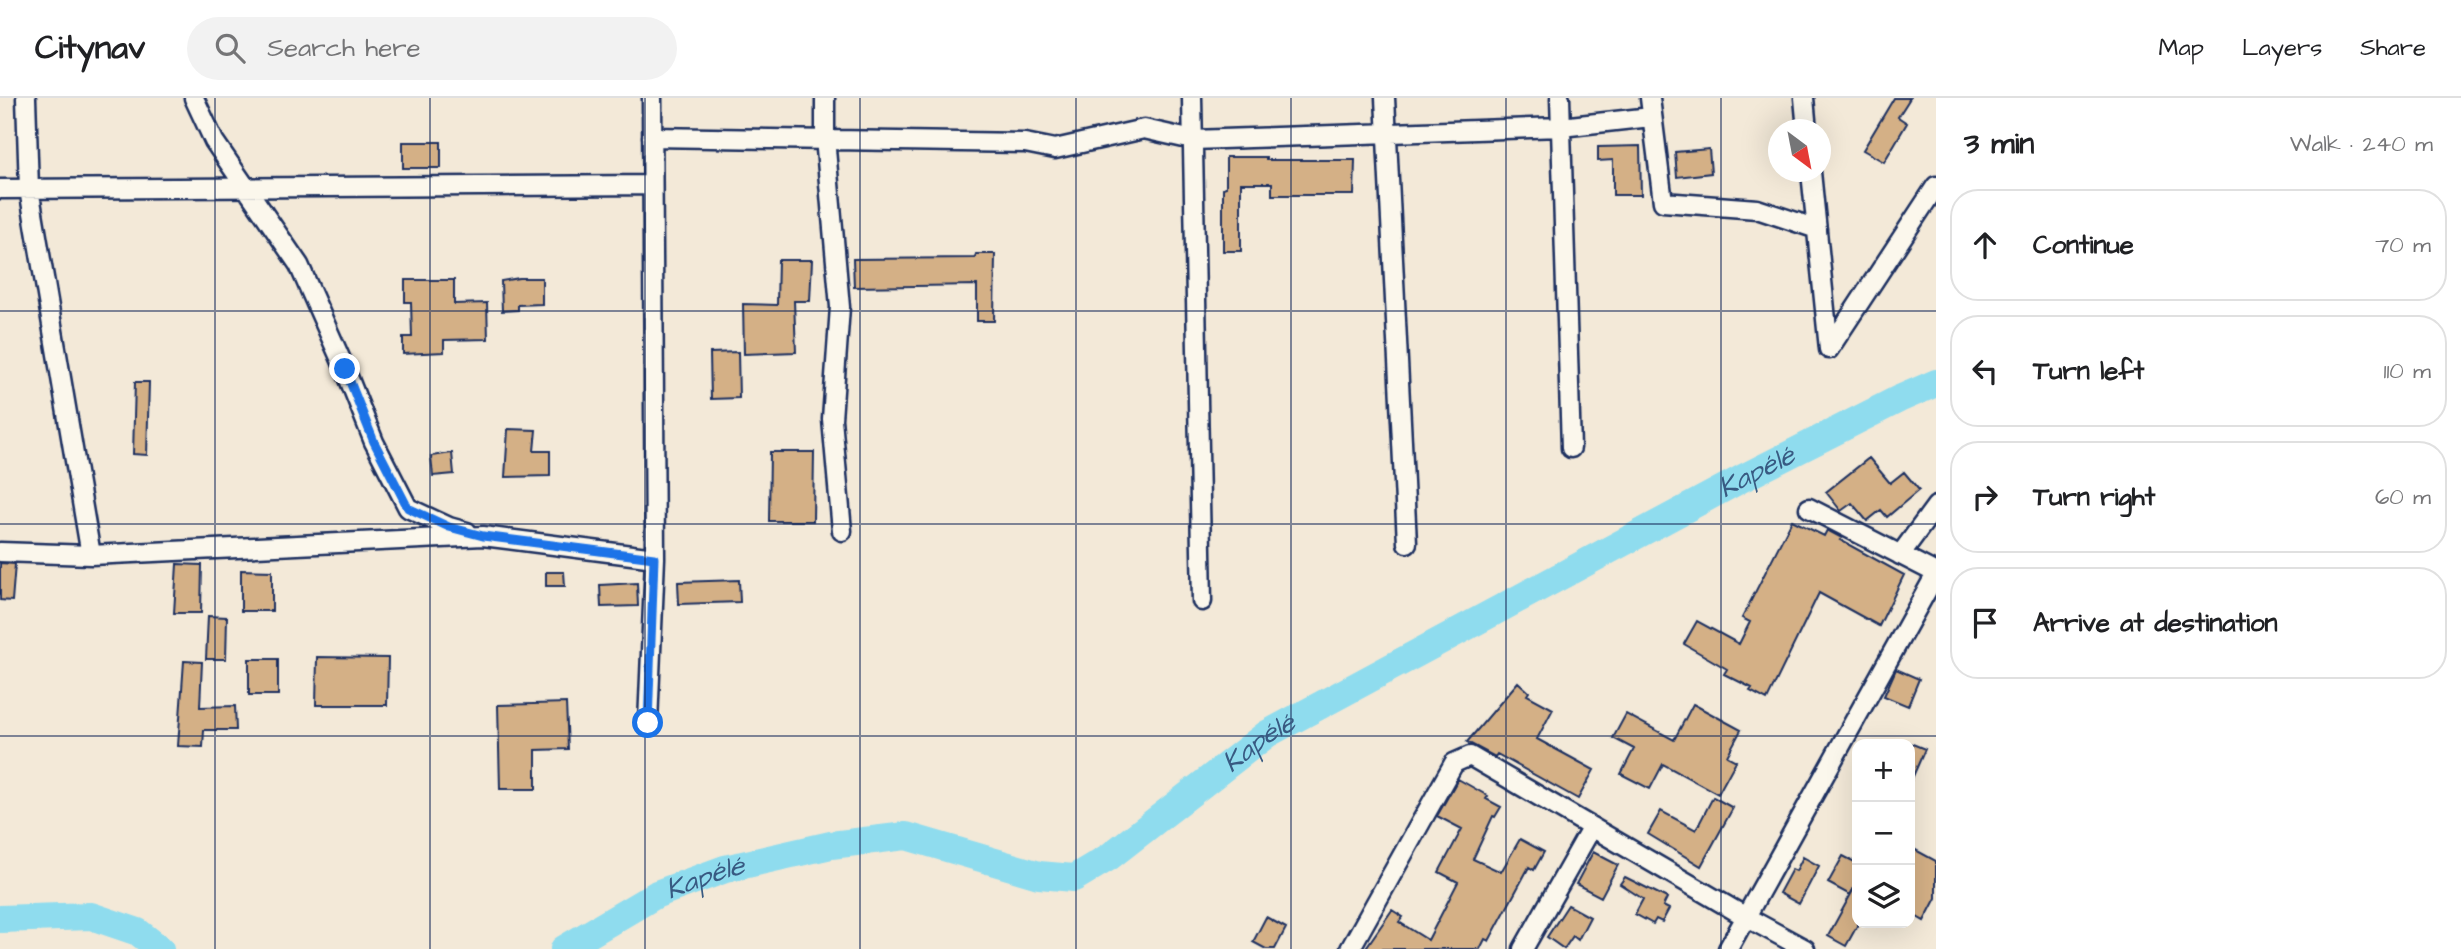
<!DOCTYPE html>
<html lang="en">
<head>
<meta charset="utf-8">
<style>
  body { margin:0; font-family:"Architects Daughter",sans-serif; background:#f2f2f2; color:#202124 }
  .controls { position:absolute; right:21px; bottom:21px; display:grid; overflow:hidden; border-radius:14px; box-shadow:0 7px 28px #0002 }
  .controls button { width:63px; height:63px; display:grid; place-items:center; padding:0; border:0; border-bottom:2px solid #e0e0e0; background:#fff; color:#202124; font:35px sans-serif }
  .compass { position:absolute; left:1768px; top:21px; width:63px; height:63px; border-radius:50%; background:#fff; box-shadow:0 7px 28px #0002; rotate:148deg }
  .stop { position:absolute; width:21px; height:21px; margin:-16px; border:5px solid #1a73e8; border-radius:50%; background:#fff }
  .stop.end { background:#1a73e8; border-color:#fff; box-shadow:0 2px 7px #0008 }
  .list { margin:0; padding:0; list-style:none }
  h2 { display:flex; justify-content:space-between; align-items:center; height:91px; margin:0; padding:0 28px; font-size:30px }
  h2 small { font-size:23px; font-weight:400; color:#757577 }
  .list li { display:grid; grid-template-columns:46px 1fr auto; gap:21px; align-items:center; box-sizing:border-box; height:112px; margin:0 14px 14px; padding:0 14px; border:2px solid #e0e0e0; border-radius:28px }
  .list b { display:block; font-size:26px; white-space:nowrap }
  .list em { font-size:23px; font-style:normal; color:#757577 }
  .icon { flex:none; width:38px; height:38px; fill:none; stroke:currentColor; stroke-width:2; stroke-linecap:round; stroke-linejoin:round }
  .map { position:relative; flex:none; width:1936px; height:851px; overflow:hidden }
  header { display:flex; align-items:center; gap:42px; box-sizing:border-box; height:98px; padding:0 35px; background:#fff; border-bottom:2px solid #e0e0e0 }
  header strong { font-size:33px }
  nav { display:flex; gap:38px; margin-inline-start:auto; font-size:24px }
  .search { width:490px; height:63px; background:#f2f2f2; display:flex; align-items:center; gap:18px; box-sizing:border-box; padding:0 24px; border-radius:38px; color:#757577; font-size:26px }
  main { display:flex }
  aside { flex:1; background:#fff }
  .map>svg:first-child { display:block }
</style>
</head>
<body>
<header>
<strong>Citynav</strong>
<div class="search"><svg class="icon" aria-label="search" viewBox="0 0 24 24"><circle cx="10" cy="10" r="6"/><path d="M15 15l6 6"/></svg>Search here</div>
<nav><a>Map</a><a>Layers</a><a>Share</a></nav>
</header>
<main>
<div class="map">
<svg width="1936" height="851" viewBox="0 0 1936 851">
  <rect width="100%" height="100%" fill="#f3e9d8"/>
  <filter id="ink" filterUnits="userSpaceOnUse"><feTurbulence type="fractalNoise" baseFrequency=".0143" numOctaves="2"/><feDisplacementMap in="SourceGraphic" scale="14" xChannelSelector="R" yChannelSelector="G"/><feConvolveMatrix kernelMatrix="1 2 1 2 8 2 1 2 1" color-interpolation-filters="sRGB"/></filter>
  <g filter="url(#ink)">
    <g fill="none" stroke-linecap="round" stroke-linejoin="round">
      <g stroke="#8fdcee" stroke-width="28">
        <path d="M0,821L91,818L138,834L160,851"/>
        <path id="s1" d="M564,851L657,796L725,771L831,747L906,738L1039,777L1074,780L1109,759L1267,636L1743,380L1899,301L1936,285"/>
      </g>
    </g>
    <path fill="#d4b086" stroke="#1b2f5e" stroke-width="2" d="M1894,0H1910L1898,19L1907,25L1884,64L1863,52Z
      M403,44H441V70H403Z
      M1640,48L1641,97H1613V62L1598,63V49Z
      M1709,51L1711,75L1677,79L1675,54Z
      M1226,59H1266V62H1355L1354,97H1272V85H1241V153H1223V90L1226,89Z
      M976,156H995L994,223H977V187L854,189L853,161L975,160Z
      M778,162H812L810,203H794L796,254L744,256L743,206L777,207Z
      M519,180H542V206L518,207V212L502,213L501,183Z
      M405,182H454V206L487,205L488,241L444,242V254L403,256V239H412L411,204H405Z
      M738,254L739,300L711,301L710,255Z
      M135,284H149L147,357L133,356Z
      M508,331L536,332L534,353H550V378L505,379Z
      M770,354H814L813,423H769Z
      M452,355L454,376L433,378L431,358Z
      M1869,360L1890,385L1904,374L1919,392L1887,419L1881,412L1867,423L1852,405L1841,413L1826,394Z
      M1792,422L1824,438L1827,432L1842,440L1840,442L1904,477L1879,528L1819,495L1767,602L1750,593L1752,590L1724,576L1727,571L1684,546L1697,523L1739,546L1750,524L1742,520Z
      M0,465L15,466L12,503L0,502Z
      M177,466L202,467L201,515H174Z
      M241,472L272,473V513H241Z
      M546,474H564L565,488H546Z
      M739,482L740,504L679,506L678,484Z
      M637,485L638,508L601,509L600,487Z
      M208,518L227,519L226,561H206Z
      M317,559L388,560L387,607H316Z
      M249,561H278V597H249Z
      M184,563L202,564L200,609L235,608L236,632H204L203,649L178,648Z
      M1896,571L1919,581L1908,608L1884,598Z
      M1518,584L1529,594L1527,597L1553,611L1537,641L1594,672L1578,701L1497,656L1495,659L1467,644Z
      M566,605L568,651L536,652V691H500L498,607Z
      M1693,606L1741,632L1727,658L1736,663L1718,696L1663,666L1650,691L1621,676L1634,651L1613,640L1626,616L1674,642Z
      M1910,645L1925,651L1910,685Z
      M1458,681L1488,698L1486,701L1501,709L1495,719L1493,718L1473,761L1501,774L1520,741L1544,754L1534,772L1529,769L1489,843L1485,841L1480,851H1365L1392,812L1403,819L1399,824L1428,842L1458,784L1439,774L1462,731L1437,718Z
      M1713,699L1733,710L1701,768L1648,736L1661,713L1696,732Z
      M1910,749L1936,763V800L1924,823L1910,815Z
      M1593,754L1618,767L1601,799L1576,786Z
      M1843,758L1857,765V784L1850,797L1828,785Z
      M1803,759L1819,768L1799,806L1779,795L1792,771L1796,773Z
      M1625,779L1667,800L1663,808L1669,811L1662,824L1656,821L1653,826L1635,816L1643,801L1620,786Z
      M1857,785V828L1846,848L1828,838Z
      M1568,807L1590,819L1578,842L1573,838L1564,851L1547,839Z
      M1266,819L1286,830L1275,851H1266L1253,844Z"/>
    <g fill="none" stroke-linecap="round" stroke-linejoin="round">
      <defs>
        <path id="street" d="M26,0L29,91L91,457
          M194,0L214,43L299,167L345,271L374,344L408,410L449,429L467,434
          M825,0V40L840,209L832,321L842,433
          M1192,0L1202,503
          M1385,0L1407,445
          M1560,0L1571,350
          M1650,0L1663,104L1757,111L1817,131
          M1804,0L1807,32
          M652,39L1025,45L1055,51L1144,31L1193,42L1561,29L1651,19
          M1811,74L1829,251
          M0,91L652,87
          M1829,251L1936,88
          M1809,410L1936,475
          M0,454L91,457L483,438L655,460
          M1900,457L1936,408
          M648,625L655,460L652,0
          M1350,851L1454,665L1470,658L1746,819L1805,851
          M1523,851L1592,729
          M1728,851L1936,476"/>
      </defs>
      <use href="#street" stroke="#1b2f5e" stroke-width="23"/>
      <use href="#street" stroke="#fbf7ec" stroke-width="18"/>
    </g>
  </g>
  <g fill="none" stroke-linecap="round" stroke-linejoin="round" filter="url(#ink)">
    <path stroke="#1a73e8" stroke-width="9" d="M345,271L374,344L408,410L449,429L483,438L654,460L648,625"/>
  </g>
  <path fill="none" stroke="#1b2f5e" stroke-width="2" stroke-opacity="0.55" d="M215,0V851M430,0V851M645,0V851M860,0V851M1076,0V851M1291,0V851M1506,0V851M1721,0V851M0,213H1936M0,426H1936M0,638H1936"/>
  <g text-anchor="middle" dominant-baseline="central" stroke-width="5" stroke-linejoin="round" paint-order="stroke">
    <g font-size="28" font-style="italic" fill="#385a82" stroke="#fbf7ec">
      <text stroke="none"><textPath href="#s1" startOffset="1335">Kapélé</textPath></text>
      <text stroke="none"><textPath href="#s1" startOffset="768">Kapélé</textPath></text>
      <text stroke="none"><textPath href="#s1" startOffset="159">Kapélé</textPath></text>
    </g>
  </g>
</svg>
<div class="controls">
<button>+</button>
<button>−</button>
<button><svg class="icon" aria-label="layers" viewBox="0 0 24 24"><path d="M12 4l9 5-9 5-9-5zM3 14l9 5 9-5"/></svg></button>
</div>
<svg class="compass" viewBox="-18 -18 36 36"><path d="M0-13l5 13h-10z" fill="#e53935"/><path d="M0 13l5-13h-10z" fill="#757577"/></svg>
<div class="stop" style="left:648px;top:625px"></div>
<div class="stop end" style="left:345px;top:271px"></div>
</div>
<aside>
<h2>3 min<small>Walk · 240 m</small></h2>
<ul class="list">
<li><svg class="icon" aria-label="ahead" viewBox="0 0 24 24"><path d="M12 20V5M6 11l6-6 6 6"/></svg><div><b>Continue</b></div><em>70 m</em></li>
<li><svg class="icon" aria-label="left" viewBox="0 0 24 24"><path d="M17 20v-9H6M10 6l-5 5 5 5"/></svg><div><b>Turn left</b></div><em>110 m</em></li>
<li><svg class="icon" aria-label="right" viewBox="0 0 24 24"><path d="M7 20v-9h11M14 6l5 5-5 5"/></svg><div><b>Turn right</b></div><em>60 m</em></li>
<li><svg class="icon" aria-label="arrive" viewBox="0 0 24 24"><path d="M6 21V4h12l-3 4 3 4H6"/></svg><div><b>Arrive at destination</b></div></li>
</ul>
</aside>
</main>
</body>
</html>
